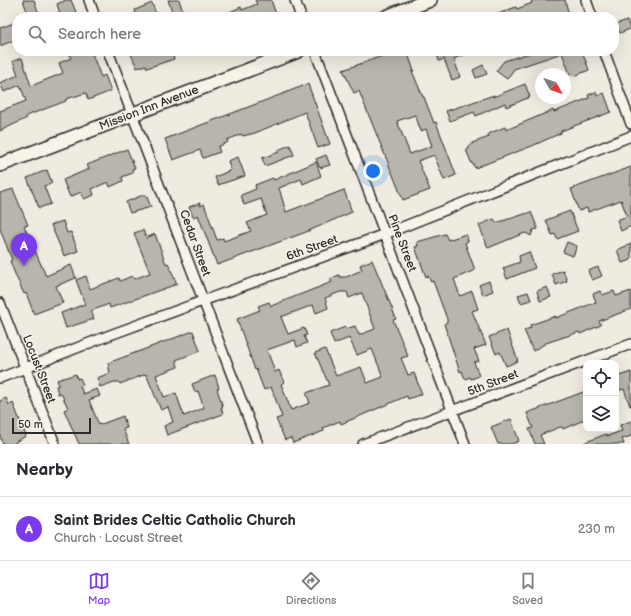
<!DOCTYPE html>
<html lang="en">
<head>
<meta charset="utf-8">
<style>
  body { margin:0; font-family:"Balsamiq Sans",sans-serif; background:#f2f2f3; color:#2b2b33 }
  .controls { position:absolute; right:12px; bottom:12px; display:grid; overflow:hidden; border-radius:8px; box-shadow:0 4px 16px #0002 }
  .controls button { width:36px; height:36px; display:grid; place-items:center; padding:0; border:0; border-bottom:1px solid #e1e1e2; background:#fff; color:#2b2b33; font:20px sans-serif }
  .compass { position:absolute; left:535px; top:68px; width:36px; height:36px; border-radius:50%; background:#fff; box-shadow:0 4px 16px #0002; rotate:130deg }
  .scale { position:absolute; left:12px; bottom:10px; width:79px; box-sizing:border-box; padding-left:4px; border:2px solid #2b2b2b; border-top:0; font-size:11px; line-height:14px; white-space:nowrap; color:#2b2b2b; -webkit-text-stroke:3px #f7f3e8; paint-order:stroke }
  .you { position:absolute; left:373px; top:171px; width:14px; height:14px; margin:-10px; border:3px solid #fff; border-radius:50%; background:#1a73e8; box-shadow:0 0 0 6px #1a73e833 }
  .badge { display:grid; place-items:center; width:26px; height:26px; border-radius:50%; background:#7c3aed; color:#fff; font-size:13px; font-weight:700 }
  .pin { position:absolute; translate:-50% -33px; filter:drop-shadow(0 1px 2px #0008) }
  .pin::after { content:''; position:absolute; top:21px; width:14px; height:12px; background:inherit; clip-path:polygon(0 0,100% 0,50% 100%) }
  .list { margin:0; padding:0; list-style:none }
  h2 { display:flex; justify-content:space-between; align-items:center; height:52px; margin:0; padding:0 16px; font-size:17px }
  h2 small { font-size:13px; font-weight:400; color:#7c7c81 }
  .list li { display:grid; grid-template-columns:26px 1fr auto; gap:12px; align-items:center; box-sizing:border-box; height:64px; padding:0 16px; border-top:1px solid #e1e1e2 }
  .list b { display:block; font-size:15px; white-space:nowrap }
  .list p { margin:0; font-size:13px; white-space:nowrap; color:#7c7c81 }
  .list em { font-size:13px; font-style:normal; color:#7c7c81 }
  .icon { flex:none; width:22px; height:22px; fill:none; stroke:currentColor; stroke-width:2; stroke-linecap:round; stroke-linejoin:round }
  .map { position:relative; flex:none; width:631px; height:444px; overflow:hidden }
  .search { position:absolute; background:#fff; box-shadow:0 4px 16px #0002; left:12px; right:12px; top:12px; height:44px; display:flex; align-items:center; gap:10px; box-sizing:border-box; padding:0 14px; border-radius:16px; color:#7c7c81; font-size:15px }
  .sheet { height:116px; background:#fff }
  nav { display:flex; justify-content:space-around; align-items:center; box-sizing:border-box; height:56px; border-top:1px solid #e1e1e2; background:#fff; font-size:11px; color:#7c7c81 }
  nav a { display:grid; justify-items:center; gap:2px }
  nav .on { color:#7c3aed }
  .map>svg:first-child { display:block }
</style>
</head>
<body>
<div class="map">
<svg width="631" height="444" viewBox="0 0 631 444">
  <rect width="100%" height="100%" fill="#efebe0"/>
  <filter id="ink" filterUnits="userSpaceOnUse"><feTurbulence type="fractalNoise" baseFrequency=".025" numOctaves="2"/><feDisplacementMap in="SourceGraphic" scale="8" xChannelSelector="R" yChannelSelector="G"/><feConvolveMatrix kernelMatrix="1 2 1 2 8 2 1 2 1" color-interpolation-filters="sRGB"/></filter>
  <g filter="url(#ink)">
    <path fill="#b8b5ae" stroke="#2b2b2b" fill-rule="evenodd" d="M23,0H34L40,17H29Z
      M66,0H71L78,17H61L57,4Z
      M168,0H179L185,17H174Z
      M255,0H271L277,17H218L241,7L242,10L257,4Z
      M531,0H565L569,15L563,17H491L508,10L516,7L517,9L532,3Z
      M152,3L157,17H137L135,10Z
      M627,20L630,29L620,33L616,24Z
      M17,22V39L0,46V28Z
      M68,51H91L101,77L105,75L111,91L88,100L86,93L66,99V101L26,116L27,118L0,131V111L26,101L20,85L4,92L0,83L18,75L13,61L22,58L31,86L63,73L59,63L71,58Z
      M138,51H171L174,59L147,68L146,65L137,68L131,54Z
      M396,51H400L401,54L407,51L414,71H412L423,97H424L434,123L436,122L456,175L444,180L434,155L418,161L430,190L403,200L359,91L354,93L343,70ZM415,115L421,131L426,129L432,146L410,154L397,121Z
      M436,51H471L454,59L460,77L452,80L444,59L439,61Z
      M536,51H582L589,70L574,76L570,74L562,53L514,69L507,79L496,71L504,61Z
      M483,65L487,74L476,78L473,70Z
      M308,84L330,144L318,148L305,112L255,133L243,136L242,134L227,140L228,142L218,147L220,152L203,158L200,150L173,160L165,139Z
      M525,84L530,97L506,107L505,103L476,116L474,112L450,121L446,111L494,95L493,97Z
      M596,92L597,96L604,93L611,112L561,131V133L532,146L475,168L473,164H472L466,150L469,149L468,147L472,145V143L489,137L488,134L505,127L506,130L553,110L554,112L589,98L588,95Z
      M290,145L294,155L265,166L262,158L279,152L278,150Z
      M127,149L135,168L132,169L133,173L122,177L123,181L110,187L108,182L92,189L94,195L84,199L81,192L70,197L63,180L89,169L87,165Z
      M326,155L330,165L320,168L316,159Z
      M238,157L245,176L218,185L215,177L231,170L228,161Z
      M316,162L321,176L303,184L301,179L279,188L286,212L344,190L352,212L306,232L217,265L198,215L193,217L189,207L200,203V206L204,204L217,240L223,238L224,241L251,231L247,223L267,215L261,199L244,205L241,195L256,189L255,185L273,178L274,180Z
      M631,167V226L621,231L617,220L627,216L621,200L588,212L587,208L579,211L571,189Z
      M47,170L52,183L44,186L51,204L39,208L27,178Z
      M13,189L28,225L24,226L46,276L71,265L76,278L56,286L63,303L34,314L26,293L24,294L15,274L10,261L12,260L0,229V193Z
      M143,195H146L151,207L130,213L126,202Z
      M570,211L578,231L557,239L555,234L552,235L546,220Z
      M531,212L538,229L533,230L531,236L526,233L522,234L488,248L479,225L494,219L496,223Z
      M63,221L67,233L71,232L78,251L64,256L51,225Z
      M143,230L146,238L155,234L166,264L168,263L177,284L110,308L109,304L91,311L94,319L66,328L61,313L85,304L76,280L86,276L90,289L119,278L120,281L132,276L134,279L150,273L134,233Z
      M445,234L448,240L466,234L468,241L465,243L475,270L454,279L460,296L472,291L478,309L472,311L486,345L474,349L479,361L474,362L479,376L471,379L470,377L465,379L462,371L460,372L444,324L447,322V319L433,281L431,282L428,276L426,277L415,247L418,246L417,242Z
      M567,242L577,246L573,256L563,252Z
      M631,244V260L622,263L617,250Z
      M529,252L535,268L507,279L503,268L520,262L519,256Z
      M372,260L392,308L396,319L393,320L408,356L401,358L408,375L414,373L422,394L408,399L407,396L341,424L340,421L323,428L324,431L293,443L291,438L285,440L276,419L282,417L271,387L264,390L256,369L255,370L237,319L260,310L258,306L269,302L271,306L332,282L330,279L339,275L340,277H346L362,270L360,265ZM340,292H347L349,298L362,293L375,329L359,335L355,326L346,329L345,327L330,333L334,344L349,338L357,355L372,349L383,377L367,383L361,367L336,376L325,349L315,353L329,385L306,393L310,403L291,410L281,384L284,382L279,370L275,372L267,350L295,340L297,347L307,343L304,336L307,335L304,328L288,334L281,317L313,305L316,313L328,308L325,298Z
      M598,267L602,276L592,280L588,271Z
      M563,270L567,281L556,285L552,274Z
      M489,281L493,291L483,295L479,285Z
      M547,287L551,297L540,301L537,291Z
      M600,291L602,295L614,291L616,296L631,291V309L599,321L601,325L580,334L579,332L546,343L533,351L524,330L531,328L530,325L556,316V318L596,302L593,294Z
      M528,292L531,300L521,303L518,295Z
      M507,330L518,361L506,366L500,352L496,354L489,337Z
      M193,331L200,351L176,360L178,367L156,375L164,397L176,393L184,416L204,408L198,391L195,392L192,384L215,375L219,388L217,389L223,407H221L223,414L167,435L164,426L173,422L168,407L161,410L146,374L120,384L119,382H114L100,387L97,378L110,373L108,363Z
      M631,372V406H630L624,389L620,390L616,377Z
      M76,374L77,379L80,378L83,385L80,386L83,394L97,389L100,396L89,400L99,425L123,416L127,428L123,429L129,444H79L64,410L68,408L61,393L58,394L56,386L59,385L57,380Z
      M586,391V419L563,429L562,427H560L540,435L544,444H535L529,429L533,428L527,413Z
      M6,398L9,405L13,403L26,436L15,442L16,444H3L0,437V401Z
      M511,419L519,441L511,444H498L491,427Z
      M631,421V436L622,439L624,444H581L606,434L607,436L622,431L620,425Z"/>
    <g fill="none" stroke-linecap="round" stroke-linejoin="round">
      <defs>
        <path id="minor" d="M89,0L95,17
          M295,0L301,17
          M586,0L592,17
          M108,51L258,444
          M315,51L465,444
          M604,51L631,124
          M0,303L55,444
          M0,378L110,335L385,234L631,136
          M363,444L631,344"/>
        <path id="primary" d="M386,17L430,0
          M0,165L298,51"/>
      </defs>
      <use href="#minor" stroke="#2b2b2b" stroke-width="12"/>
      <use href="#primary" stroke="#2b2b2b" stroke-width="16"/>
      <use href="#minor" stroke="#f7f3e8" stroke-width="9"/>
      <use href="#primary" stroke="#f7f3e8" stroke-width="13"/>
    </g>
  </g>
  <g text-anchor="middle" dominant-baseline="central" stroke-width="3" stroke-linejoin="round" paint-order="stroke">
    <g font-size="12" fill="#2b2b2b" stroke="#f7f3e8">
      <text transform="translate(149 108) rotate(-21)">Mission Inn Avenue</text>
      <text transform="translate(195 243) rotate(70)">Cedar Street</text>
      <text transform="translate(402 243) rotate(69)">Pine Street</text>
      <text transform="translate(312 248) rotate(-20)">6th Street</text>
      <text transform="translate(39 369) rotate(69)">Locust Street</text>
      <text transform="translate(493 383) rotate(-21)">5th Street</text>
    </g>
  </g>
</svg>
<div class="controls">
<button><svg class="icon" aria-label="locate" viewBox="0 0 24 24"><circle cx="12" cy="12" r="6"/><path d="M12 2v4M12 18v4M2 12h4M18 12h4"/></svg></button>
<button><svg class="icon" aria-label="layers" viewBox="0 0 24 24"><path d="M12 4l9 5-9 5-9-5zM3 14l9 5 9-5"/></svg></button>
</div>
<svg class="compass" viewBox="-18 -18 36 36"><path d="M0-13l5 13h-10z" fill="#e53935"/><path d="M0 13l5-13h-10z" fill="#7c7c81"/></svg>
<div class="scale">50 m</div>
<div class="you"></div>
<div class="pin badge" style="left:24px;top:266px">A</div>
<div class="search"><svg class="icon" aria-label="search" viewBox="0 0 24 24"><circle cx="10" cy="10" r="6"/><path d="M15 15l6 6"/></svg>Search here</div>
</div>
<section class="sheet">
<h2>Nearby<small></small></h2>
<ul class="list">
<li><span class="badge">A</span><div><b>Saint Brides Celtic Catholic Church</b><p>Church · Locust Street</p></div><em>230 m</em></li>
</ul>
</section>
<nav>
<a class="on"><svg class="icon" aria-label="map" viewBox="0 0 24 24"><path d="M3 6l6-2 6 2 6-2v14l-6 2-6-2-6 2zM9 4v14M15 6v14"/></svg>Map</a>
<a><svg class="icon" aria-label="directions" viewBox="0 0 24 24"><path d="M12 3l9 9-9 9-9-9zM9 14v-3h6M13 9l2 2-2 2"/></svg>Directions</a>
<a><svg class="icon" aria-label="saved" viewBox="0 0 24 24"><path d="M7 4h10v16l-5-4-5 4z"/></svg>Saved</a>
</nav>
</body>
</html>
